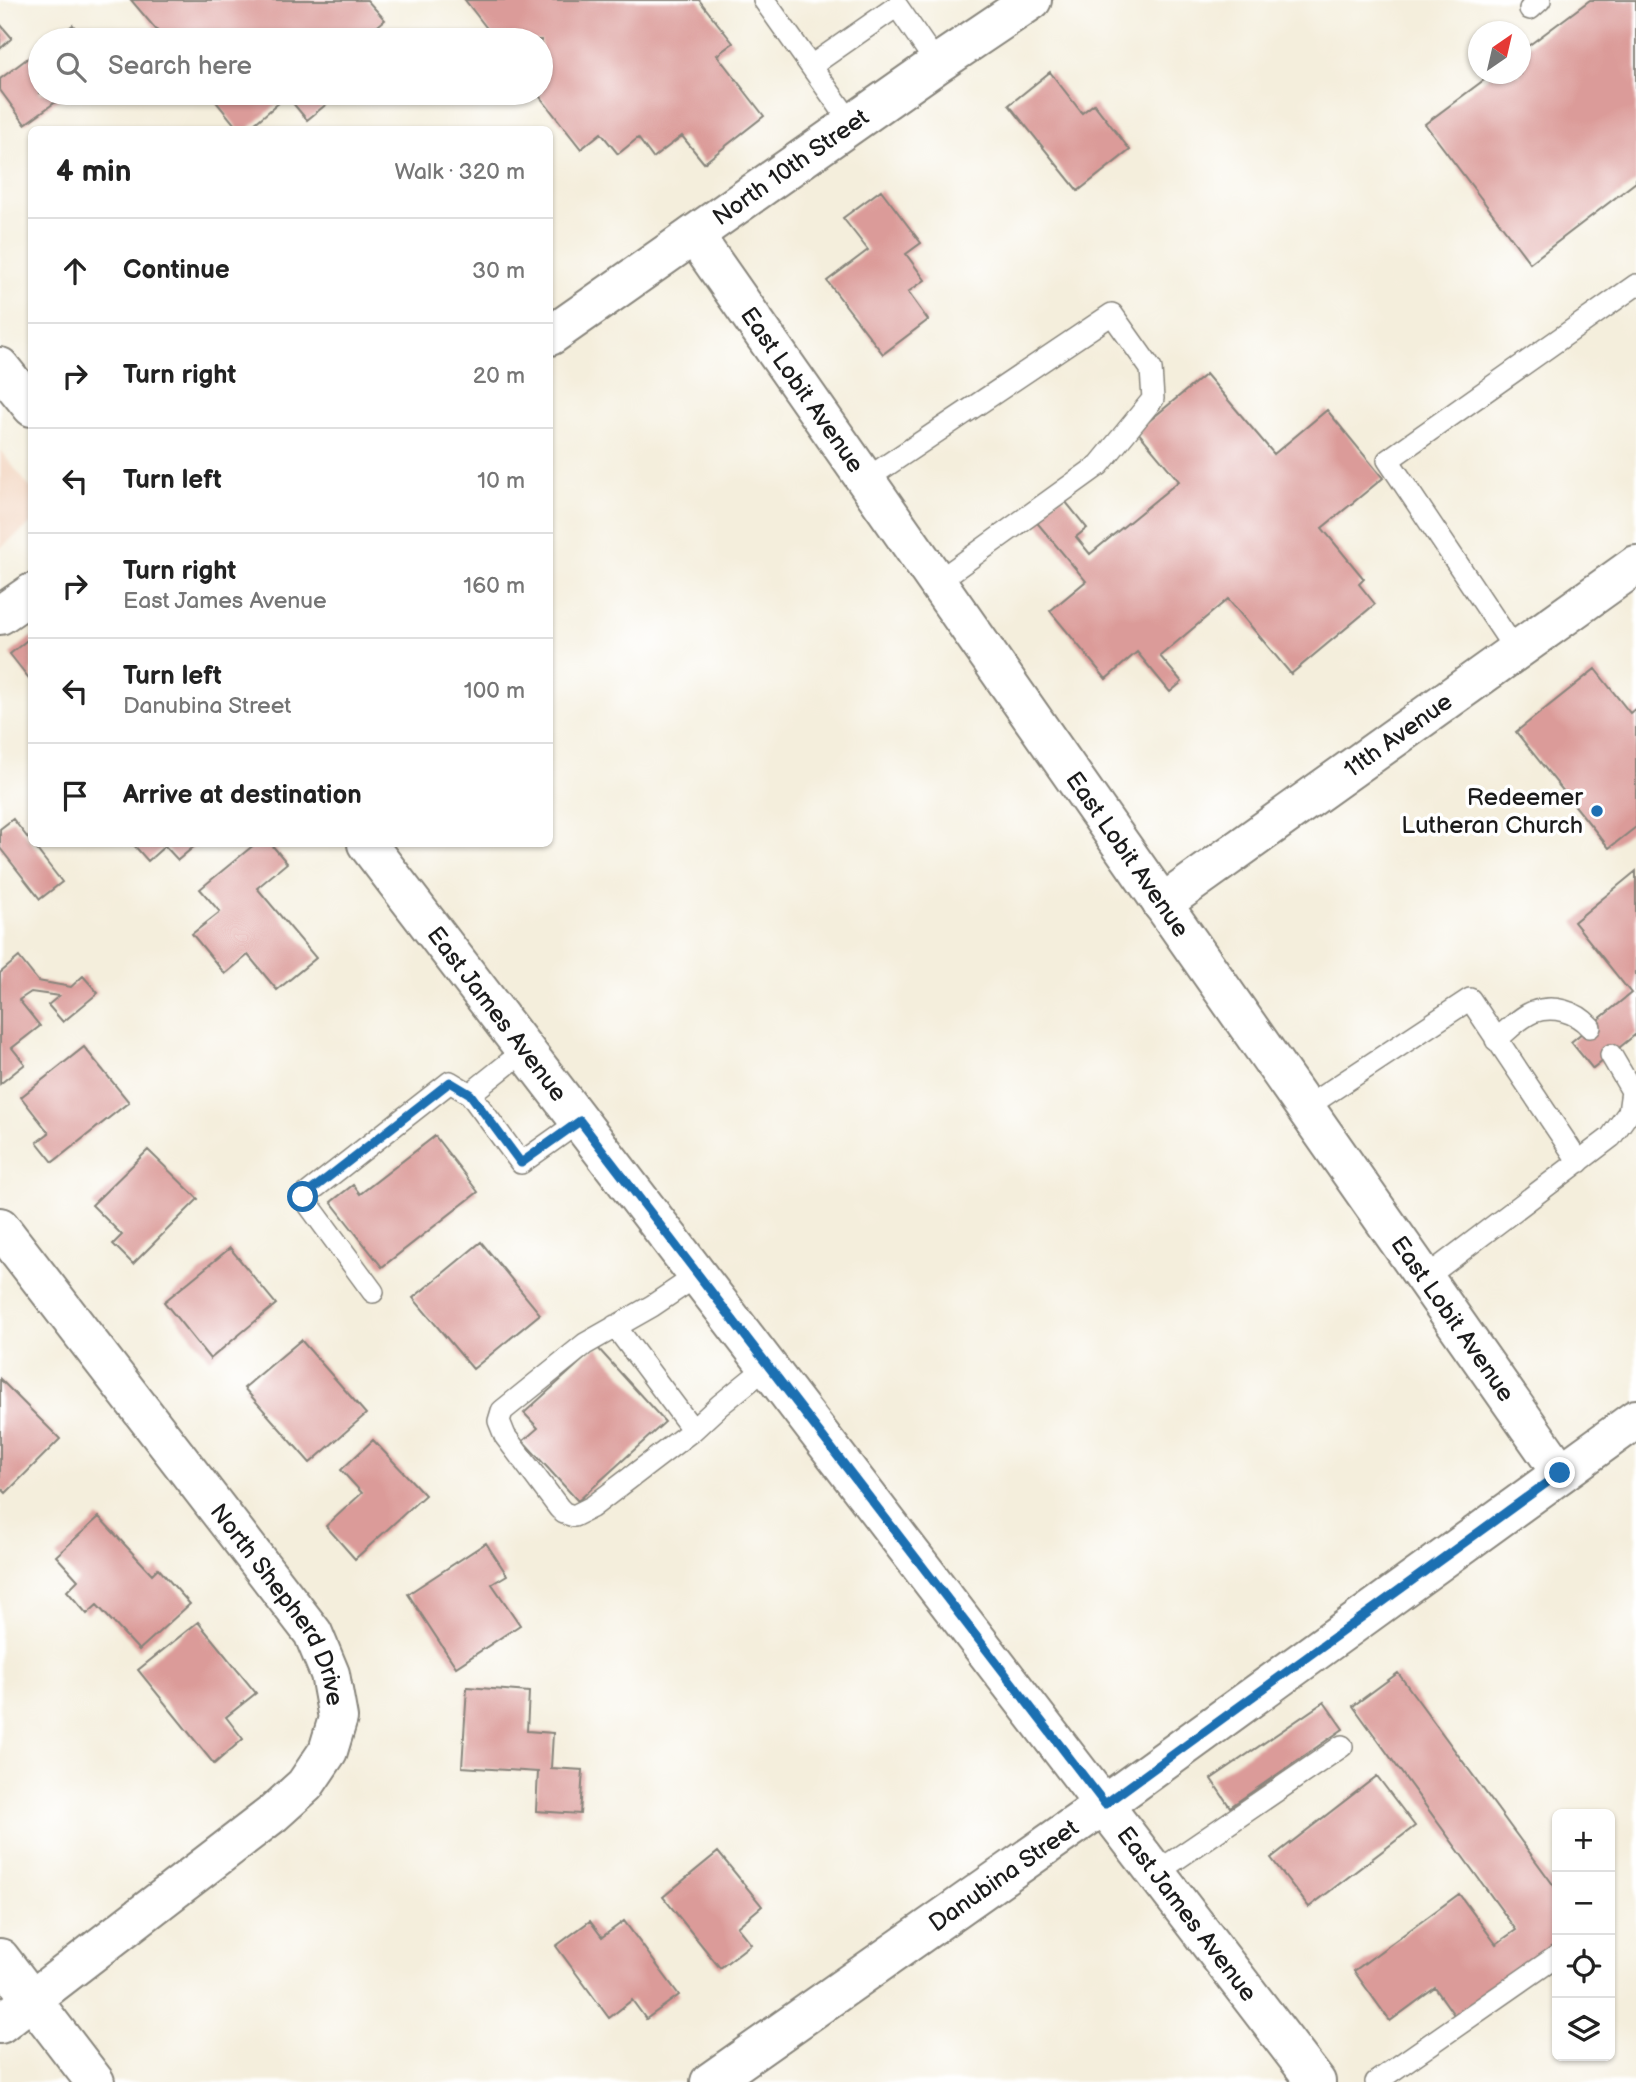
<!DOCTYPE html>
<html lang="en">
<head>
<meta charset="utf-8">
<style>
  body { margin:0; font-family:"Balsamiq Sans",sans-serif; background:#f2f2f2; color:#222 }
  .controls { position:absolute; right:21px; bottom:21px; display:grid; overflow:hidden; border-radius:10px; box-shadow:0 2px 5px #0004 }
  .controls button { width:63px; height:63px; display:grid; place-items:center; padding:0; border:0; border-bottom:2px solid #e0e0e0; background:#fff; color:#222; font:35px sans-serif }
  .compass { position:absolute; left:1468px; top:21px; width:63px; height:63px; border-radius:50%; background:#fff; box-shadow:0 2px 5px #0004; rotate:34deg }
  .stop { position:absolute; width:21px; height:21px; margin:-16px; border:5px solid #1f6fb2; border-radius:50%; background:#fff }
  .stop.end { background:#1f6fb2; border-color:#fff; box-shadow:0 2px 7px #0008 }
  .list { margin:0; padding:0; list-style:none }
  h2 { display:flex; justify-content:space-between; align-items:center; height:91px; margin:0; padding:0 28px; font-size:30px }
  h2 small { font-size:23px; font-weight:400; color:#767676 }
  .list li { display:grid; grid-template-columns:46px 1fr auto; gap:21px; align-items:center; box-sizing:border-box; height:105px; padding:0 28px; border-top:2px solid #e0e0e0 }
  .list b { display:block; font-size:26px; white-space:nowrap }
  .list p { margin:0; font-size:23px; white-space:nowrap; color:#767676 }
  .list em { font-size:23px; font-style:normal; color:#767676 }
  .icon { flex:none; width:38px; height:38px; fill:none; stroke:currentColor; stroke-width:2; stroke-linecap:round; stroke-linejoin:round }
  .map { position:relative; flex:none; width:1636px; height:2082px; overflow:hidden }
  .search { position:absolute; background:#fff; box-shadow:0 2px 5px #0004; left:28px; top:28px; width:525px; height:77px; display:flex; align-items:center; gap:18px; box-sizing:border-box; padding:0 24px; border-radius:38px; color:#767676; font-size:26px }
  .panel { position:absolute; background:#fff; box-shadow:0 2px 5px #0004; left:28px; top:126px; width:525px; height:721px; border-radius:10px }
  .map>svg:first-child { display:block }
</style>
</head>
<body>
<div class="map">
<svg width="1636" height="2082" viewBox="0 0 1636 2082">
  <rect width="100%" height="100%" fill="#fff"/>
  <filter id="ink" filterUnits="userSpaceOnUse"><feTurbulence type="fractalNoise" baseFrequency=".0143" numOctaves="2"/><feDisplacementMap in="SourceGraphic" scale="14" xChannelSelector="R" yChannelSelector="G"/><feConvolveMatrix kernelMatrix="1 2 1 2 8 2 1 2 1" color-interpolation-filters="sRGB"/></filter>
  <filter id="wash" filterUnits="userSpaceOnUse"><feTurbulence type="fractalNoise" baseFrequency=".00686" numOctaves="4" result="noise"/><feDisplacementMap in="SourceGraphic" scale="28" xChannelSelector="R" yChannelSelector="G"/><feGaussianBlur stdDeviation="1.57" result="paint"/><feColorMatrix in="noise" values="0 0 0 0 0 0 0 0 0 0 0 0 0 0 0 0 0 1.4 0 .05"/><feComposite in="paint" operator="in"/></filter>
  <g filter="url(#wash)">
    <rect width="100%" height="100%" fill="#f4eedc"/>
    <path fill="#f2d4be" d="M0,450L32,490L31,524L0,548Z"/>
    <g id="blocks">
      <path fill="#db9b99" d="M131,0H367L385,20L361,40H165Z
        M465,0H699L733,43L717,55L764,116L704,163L682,136L653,158L638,138L618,154L601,133L581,149L537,93H541V40H496Z
        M1590,0H1636V182L1530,263L1425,124L1492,74H1520V52Z
        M0,24L12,38L0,49Z
        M73,25L84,40H52Z
        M40,49V93H68L25,124L0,90V79Z
        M1050,72L1082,113L1094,104L1130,150L1078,191L1009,105Z
        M209,93H340L307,120L287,96L247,130H239Z
        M881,190L921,243L906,254L925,280L908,292L928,320L883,354L827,281L868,250L843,218Z
        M1206,374L1274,454L1327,410L1383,478L1322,528L1364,579L1359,584L1375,604L1291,674L1228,599L1160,656L1182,682L1170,692L1137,652L1106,679L1050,611L1086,581L1034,519L1061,496L1087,528L1076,537L1090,554L1179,481L1137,431Z
        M32,636V682L10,654Z
        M1595,669L1630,713L1636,708V827L1609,848L1516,732Z
        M13,819L62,882L40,899L0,848V829Z
        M133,844H197L178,860L165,846L148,861Z
        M255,844H271L287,863L257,888L316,958L277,990L248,955L225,974L192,934L220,912L200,889Z
        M1636,871V1034L1593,1069L1571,1042L1631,993L1574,922Z
        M19,957L38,981L71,987L83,976L98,993L63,1022L48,1005L59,996L31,992L19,1000L40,1026L12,1048L25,1064L0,1084V973Z
        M84,1047L129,1102L53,1162L37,1142L49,1133L21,1097Z
        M435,1136L478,1192L382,1267L331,1202L353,1185L360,1194Z
        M148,1150L198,1199L133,1264L113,1244L122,1235L92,1205Z
        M481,1242L540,1314L473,1369L413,1298Z
        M230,1248L276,1304L210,1359L164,1302Z
        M301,1340L366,1414L310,1463L244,1388Z
        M597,1347L665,1422L578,1501L523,1441L538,1428L524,1413Z
        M0,1379L60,1439L6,1493L0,1487Z
        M373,1440L425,1495L355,1559L326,1526L362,1493L341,1470Z
        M99,1517L152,1574L158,1568L190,1604L139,1650L97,1605L87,1614L67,1591L78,1580L56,1556Z
        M486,1543L507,1575L492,1584L520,1625L456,1667L408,1594Z
        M198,1622L256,1693L226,1717L243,1739L214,1764L138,1670Z
        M1398,1673L1557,1890V1943L1455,2016L1435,1988L1390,2021L1354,1971L1459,1894L1496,1944L1516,1930L1353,1706Z
        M467,1687L529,1692L527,1731L553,1733L551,1768L583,1770L580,1814L536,1811L538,1772L462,1767Z
        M1324,1702L1343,1729L1230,1807L1211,1779Z
        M1377,1776L1415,1826L1309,1907L1271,1858Z
        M718,1852L762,1906L737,1927L751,1944L720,1968L663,1897Z
        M590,1921L602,1937L624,1921L679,1995L646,2019L632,2000L609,2018L556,1946Z"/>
    </g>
  </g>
  <g filter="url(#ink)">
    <use href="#blocks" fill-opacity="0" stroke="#88857c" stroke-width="2"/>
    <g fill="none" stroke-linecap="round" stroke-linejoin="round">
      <defs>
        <path id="service" d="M764,0L852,124
          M1530,9L1540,0
          M811,66L897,6L937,64
          M865,480L1112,314L1151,369L1153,399L1099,465L937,582
          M1516,651L1388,460L1636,285
          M1496,1040C1507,1031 1520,1017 1533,1012C1553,1005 1576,1011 1590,1027
          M525,1050L470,1094L521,1163L580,1121
          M1305,1108L1470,999L1579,1162
          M698,1275L652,1306L585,1344L502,1411L499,1421L505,1436L559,1508L564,1513L574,1516L592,1507L693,1430L720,1405L768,1366
          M1424,1279L1611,1137L1629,1112L1632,1091L1611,1055
          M373,1292L303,1197L450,1082L470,1094
          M615,1326L693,1430
          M1156,1873L1342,1746
          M1376,2082L1557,1956"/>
        <g id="minor">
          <path id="s1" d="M694,235L1561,1473"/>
          <path id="s2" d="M550,336L937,64L1032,0"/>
          <path d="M0,615L32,593"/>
          <path id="s3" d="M1162,904L1636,565"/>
          <path id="s4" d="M0,1227L313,1633L330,1674L338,1718L328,1751L305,1785L274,1813L0,2024"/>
          <path d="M0,1958L95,2082"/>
        </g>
        <g id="tertiary">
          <path d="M0,367L32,407"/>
          <path id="s5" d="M367,844L1316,2082"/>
          <path id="s6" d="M710,2082L1105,1804L1636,1419"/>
        </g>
      </defs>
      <use href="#service" stroke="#88857c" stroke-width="24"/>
      <use href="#minor" stroke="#88857c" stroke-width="42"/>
      <use href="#tertiary" stroke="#88857c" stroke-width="42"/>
      <use href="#service" stroke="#fff" stroke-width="21"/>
      <use href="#minor" stroke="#fff" stroke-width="38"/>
      <use href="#tertiary" stroke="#fff" stroke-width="38"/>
    </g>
  </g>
  <g fill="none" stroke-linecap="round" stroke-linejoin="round" filter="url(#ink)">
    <path stroke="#1f6fb2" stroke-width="9" d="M303,1197L450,1082L470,1094L521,1163L580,1121L1105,1804L1560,1473"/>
  </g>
  <circle fill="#1f6fb2" stroke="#fff" stroke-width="2.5" cx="1597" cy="811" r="7"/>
  <g text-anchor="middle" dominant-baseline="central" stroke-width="7" stroke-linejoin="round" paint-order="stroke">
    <g font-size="24" fill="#1c1c1c" stroke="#fff">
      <text stroke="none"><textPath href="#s2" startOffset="294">North 10th Street</textPath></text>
      <text stroke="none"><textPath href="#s1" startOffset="189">East Lobit Avenue</textPath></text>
      <text stroke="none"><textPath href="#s3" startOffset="290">11th Avenue</textPath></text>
      <text stroke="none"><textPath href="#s1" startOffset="756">East Lobit Avenue</textPath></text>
      <text stroke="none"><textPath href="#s5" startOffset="214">East James Avenue</textPath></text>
      <text stroke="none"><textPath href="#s1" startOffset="1323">East Lobit Avenue</textPath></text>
      <text stroke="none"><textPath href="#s4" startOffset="471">North Shepherd Drive</textPath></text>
      <text stroke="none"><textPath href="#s6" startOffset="359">Danubina Street</textPath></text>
      <text stroke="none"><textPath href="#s5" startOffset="1348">East James Avenue</textPath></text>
    </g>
    <g font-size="24" fill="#1c1c1c" stroke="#fff" text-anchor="end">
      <text x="1583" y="797">Redeemer<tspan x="1583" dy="28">Lutheran Church</tspan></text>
    </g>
  </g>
</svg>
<div class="controls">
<button>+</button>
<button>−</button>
<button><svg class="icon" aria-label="locate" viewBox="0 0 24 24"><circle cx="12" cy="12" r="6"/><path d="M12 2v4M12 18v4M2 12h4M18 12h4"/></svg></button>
<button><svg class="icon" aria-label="layers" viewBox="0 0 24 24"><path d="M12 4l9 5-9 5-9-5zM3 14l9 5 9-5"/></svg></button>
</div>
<svg class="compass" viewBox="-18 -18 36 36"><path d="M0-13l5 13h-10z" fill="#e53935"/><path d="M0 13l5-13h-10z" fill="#767676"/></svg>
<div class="stop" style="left:303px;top:1197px"></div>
<div class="stop end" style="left:1560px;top:1473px"></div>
<div class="search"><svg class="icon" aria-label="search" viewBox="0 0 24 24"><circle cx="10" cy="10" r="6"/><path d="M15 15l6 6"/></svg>Search here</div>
<section class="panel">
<h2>4 min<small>Walk · 320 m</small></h2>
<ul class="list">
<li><svg class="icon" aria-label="ahead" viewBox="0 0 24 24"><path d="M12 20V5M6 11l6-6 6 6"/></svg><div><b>Continue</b></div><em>30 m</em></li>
<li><svg class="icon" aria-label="right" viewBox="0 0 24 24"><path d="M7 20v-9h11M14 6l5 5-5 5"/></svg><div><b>Turn right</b></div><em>20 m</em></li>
<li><svg class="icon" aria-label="left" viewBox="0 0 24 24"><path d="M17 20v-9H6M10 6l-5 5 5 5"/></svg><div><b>Turn left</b></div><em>10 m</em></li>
<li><svg class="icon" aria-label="right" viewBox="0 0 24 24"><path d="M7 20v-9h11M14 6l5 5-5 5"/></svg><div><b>Turn right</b><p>East James Avenue</p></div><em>160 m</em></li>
<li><svg class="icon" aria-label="left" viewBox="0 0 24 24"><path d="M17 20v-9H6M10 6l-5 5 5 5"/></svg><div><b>Turn left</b><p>Danubina Street</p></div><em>100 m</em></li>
<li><svg class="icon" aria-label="arrive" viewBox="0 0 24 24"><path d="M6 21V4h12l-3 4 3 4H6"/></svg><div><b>Arrive at destination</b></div></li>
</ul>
</section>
</div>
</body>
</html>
